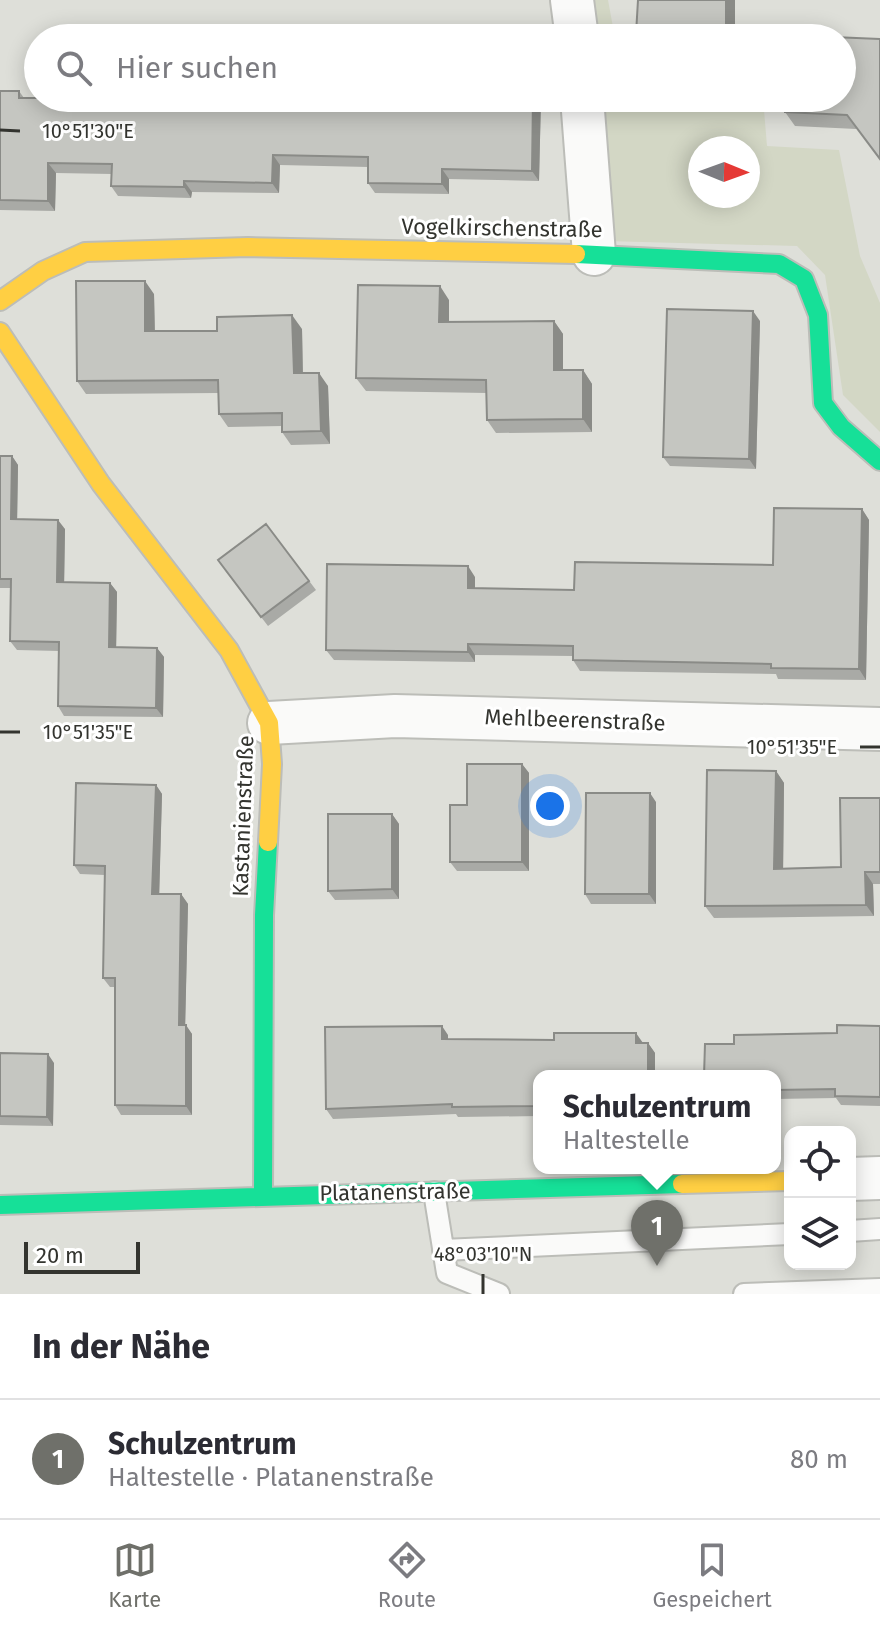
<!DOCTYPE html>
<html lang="de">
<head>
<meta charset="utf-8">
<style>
  body { margin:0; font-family:"Fira Sans",sans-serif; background:#f7f7f7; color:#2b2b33 }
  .controls { position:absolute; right:24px; bottom:24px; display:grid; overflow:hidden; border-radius:16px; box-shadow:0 4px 20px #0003 }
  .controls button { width:72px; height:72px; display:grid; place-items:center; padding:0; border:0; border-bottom:2px solid #e1e1e2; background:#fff; color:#2b2b33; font:40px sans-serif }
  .compass { position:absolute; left:688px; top:136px; width:72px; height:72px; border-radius:50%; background:#fff; box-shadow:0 4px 20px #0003; rotate:91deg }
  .scale { position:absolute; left:24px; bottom:20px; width:116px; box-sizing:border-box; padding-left:8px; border:4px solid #33342f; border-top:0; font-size:22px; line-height:28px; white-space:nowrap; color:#33342f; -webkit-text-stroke:6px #fff; paint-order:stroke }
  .you { position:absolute; left:550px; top:806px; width:28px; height:28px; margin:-20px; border:6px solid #fff; border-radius:50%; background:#1a73e8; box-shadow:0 0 0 12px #1a73e833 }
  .badge { display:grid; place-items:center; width:52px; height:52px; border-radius:50%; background:#6f706a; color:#fff; font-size:26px; font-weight:700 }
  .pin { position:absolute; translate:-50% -66px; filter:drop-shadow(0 2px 4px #0008) }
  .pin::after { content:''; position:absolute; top:42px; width:28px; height:24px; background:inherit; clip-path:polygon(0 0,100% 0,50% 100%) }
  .popup { position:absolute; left:533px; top:1070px; width:248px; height:104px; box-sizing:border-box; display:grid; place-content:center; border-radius:16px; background:#fff; filter:drop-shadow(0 2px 6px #0005); font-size:26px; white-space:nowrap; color:#7c7c81 }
  .popup b { font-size:30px; color:#2b2b33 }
  .popup::after { content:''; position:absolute; left:50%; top:100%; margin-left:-16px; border:16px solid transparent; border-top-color:#fff }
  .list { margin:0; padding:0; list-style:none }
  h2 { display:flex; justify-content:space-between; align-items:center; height:104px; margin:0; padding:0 32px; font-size:34px }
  h2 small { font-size:26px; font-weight:400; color:#7c7c81 }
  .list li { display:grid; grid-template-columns:52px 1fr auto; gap:24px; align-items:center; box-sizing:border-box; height:120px; padding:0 32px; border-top:2px solid #e1e1e2 }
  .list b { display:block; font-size:30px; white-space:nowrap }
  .list p { margin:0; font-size:26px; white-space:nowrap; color:#7c7c81 }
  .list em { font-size:26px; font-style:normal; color:#7c7c81 }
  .icon { flex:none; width:44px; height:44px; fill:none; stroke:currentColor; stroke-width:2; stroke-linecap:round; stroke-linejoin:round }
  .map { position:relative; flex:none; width:880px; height:1294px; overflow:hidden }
  .search { position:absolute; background:#fff; box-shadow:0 4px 20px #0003; left:24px; right:24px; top:24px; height:88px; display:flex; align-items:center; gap:20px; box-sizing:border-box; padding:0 28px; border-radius:44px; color:#7c7c81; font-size:30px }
  .sheet { height:224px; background:#fff }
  nav { display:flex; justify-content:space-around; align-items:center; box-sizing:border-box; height:112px; border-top:2px solid #e1e1e2; background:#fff; font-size:22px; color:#7c7c81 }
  nav a { display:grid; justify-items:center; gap:4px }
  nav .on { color:#6f706a }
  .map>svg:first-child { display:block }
</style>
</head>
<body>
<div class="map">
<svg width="880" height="1294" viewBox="0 0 880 1294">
  <rect width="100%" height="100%" fill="#dedfd9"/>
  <path fill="#d3d7c5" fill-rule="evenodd" d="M583,0H608L615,38H587Z
    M592,98H763L767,146L839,150L860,256L880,303V432L843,395L825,275L797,246L605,241ZM700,148H748V196H700Z"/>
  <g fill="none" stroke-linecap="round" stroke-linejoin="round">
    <defs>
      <path id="lane" d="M434,1192L447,1273L499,1294
        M850,1231L880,1229
        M443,1250L790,1234
        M744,1294L880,1289"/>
      <path id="street" d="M572,0L577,38
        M582,98L594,254
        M269,723L395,716L880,729
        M850,1179L880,1178"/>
      <path id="fast" d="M576,254L779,264L804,279L818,315L823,403L841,427L880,461
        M263,1194L264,915L268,842
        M0,1205L682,1184"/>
      <path id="slow" d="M0,301L43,271L85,252L248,247L576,254
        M0,332L101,484L229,650L269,723L272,764L268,842
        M682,1184L790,1181"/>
    </defs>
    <use href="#lane" stroke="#bcbdb8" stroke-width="24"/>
    <use href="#street" stroke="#bcbdb8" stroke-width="46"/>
    <use href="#fast" stroke="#bcbdb8" stroke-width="22"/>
    <use href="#slow" stroke="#bcbdb8" stroke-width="22"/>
    <use href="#lane" stroke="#fafaf9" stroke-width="20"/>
    <use href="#street" stroke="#fafaf9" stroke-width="42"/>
    <use href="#fast" stroke="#16e098" stroke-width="18"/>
    <use href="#slow" stroke="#ffcf43" stroke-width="18"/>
  </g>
  <path fill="#a9aaa6" d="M735,0V38H639L636,34Z
    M880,39L856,129L795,126L785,112Z
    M0,91H19L24,98L361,108L456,110V98H541L539,181L449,179V194L375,193L368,183V167L280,165L279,193L192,192L191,198L118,196L111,186L112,174L56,173L55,211L0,210Z
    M154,294L155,331H217L302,329L303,373L328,386L330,444L291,445L282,432V426L228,427L219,414L218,393L86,394L77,381Z
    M449,300V322L554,321L563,334V370H583L592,384V432L496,433L487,420V393L366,391L356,378Z
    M760,321L756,469L670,466L663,457Z
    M0,456H12L18,465L17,519L65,529L64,582L110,583L117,592L116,647L157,648L164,657L163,717L64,716L58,706L59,651L17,650L10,641L11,588H0Z
    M862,509L869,520L866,680L778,679L776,674L580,671L573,660V656L475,655V662L334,660L326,650L475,577V588L574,590L773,565Z
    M266,524L316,590L268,626L224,569Z
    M522,764L529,773V871H457L450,862L467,805Z
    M776,771L784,783L783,868L841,867L880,798V884H873L874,916L714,918L705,906Z
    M156,785L162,794L159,894H181L188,904L185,1025L192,1034V1115H121L115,1105V987H110L103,978L105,875L80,874L74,865Z
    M656,802V904H591L585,894Z
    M392,814L399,824V899L335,900L328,891Z
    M880,1026V1106L841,1105L836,1098L775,1099V1076L734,1044L837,1033Z
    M448,1035V1039L648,1043L655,1053V1076H539V1116L458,1117L456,1114L333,1119L326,1109Z
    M0,1053L54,1063L53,1126L0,1125Z"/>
  <path fill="#8a8b87" d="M726,0H735V38H730L726,32Z
    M354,98H361V118L354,108Z
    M533,98H541L539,181L532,171Z
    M273,155L280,165L279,193L272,183Z
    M48,163L56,173L55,211L48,201Z
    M442,169L449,179V194L442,184Z
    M184,181L192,192L191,198L184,187Z
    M145,281L154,294L155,344L145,331Z
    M440,286L449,300V335L439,322Z
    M753,311L760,321L756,469L749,459Z
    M292,315L302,329L303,386L294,373Z
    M554,321L563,334V383L554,370Z
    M583,370L592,384V432L583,419Z
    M319,373L328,386L330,444L321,431Z
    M12,456L18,465L17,528L11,519Z
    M862,509L869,520L866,680L859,669Z
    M58,520L65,529L64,591L57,582Z
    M468,566L475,577V598L468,588Z
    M110,583L117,592L116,657L109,647Z
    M468,644L475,655V662L468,652Z
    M157,648L164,657L163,717L156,708Z
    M522,764L529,773V871L522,862Z
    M776,771L784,783L783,880L774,869Z
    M156,785L162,794L159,903L152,894Z
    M650,793L656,802V904L649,894Z
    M392,814L399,824V899L392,889Z
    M865,872L873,884L874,916L866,905Z
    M181,894L188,904L185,1034L179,1025Z
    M186,1025L192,1034V1115L186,1106Z
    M442,1026L448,1035V1049L442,1039Z
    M636,1033L643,1043V1053L636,1043Z
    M648,1043L655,1053V1076H648Z
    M48,1054L54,1063L53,1126L47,1117Z"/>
  <path fill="#c5c6c1" stroke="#8a8b87" stroke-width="2" d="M638,0H726V32L636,34Z
    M785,35L880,39V159L847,115L785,112V98H842V38H785Z
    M0,91H19V98H38L113,99V98H354V108L456,110V98H533L532,171L442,169V184L368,183V157L273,155L272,183L184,181V187L111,186L112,164L48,163V201L0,200Z
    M76,281H145V331H217V317L292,315L294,373H319L321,431L282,432V413L219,414L218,380L77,381Z
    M358,285L440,286L439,322L554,321V370H583V419L487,420L486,380L356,378Z
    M667,309L753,311L749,459L663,457Z
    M0,456H12L11,519L58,520L57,582L110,583L109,647L157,648L156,708L58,706L59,642L10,641L11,579H0Z
    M774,508L862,509L859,669L771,668V664L573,660V646L468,644V652L326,650L327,564L468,566V588L574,590L575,562L773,565Z
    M266,524L309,581L261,617L218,560Z
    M467,764H522V862H450V805H467Z
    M707,770L776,771L774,869L841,867L840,798H880V872H865L866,905L705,906Z
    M76,783L156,785L152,894H181L179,1025H186V1106L115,1105V978H103L105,866L74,865Z
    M586,793H650L649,894H585Z
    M328,814H392V889L328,891Z
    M837,1025L880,1026V1097L835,1096V1089L775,1090V1076H704L705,1044H734V1035L837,1033Z
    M442,1026V1039L554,1040V1033H636V1043H648V1076H539V1106L452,1107V1104L326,1109L325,1027Z
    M0,1053L48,1054L47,1117L0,1116Z"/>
  <path fill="none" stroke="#33342f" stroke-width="3" d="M0,130L20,131M0,732H20M860,747H880M483,1294V1274"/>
  <g text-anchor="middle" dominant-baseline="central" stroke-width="6" stroke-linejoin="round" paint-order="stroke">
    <g font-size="22" fill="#33342f" stroke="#fff">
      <text transform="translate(502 228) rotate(1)">Vogelkirschenstraße</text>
      <text transform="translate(575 720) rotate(2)">Mehlbeerenstraße</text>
      <text transform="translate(243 816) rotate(-88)">Kastanienstraße</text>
      <text transform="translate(395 1192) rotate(-1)">Platanenstraße</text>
    </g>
  </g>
  <g font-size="20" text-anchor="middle" fill="#33342f" stroke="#fff" stroke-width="6" stroke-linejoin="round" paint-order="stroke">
    <text x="88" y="138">10°51'30"E</text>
    <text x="88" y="739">10°51'35"E</text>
    <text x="792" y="754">10°51'35"E</text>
    <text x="483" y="1261">48°03'10"N</text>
  </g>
</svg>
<div class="controls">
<button><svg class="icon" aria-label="locate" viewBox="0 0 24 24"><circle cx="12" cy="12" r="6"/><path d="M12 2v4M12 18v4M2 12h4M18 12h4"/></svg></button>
<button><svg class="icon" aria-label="layers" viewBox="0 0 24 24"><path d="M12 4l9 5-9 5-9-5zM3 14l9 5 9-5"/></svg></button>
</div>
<svg class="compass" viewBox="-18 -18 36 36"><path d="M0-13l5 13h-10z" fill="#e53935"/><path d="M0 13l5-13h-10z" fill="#7c7c81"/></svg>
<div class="scale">20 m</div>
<div class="you"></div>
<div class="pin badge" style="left:657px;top:1266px">1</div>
<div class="popup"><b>Schulzentrum</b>Haltestelle</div>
<div class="search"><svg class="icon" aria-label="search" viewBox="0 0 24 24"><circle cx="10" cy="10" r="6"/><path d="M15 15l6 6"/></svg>Hier suchen</div>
</div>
<section class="sheet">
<h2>In der Nähe<small></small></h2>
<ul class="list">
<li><span class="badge">1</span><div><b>Schulzentrum</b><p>Haltestelle · Platanenstraße</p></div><em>80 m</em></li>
</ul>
</section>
<nav>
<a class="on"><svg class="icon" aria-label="map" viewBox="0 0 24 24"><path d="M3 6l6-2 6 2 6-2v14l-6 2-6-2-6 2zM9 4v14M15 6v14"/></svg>Karte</a>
<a><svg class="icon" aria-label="directions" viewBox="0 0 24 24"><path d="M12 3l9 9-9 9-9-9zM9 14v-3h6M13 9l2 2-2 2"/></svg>Route</a>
<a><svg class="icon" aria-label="saved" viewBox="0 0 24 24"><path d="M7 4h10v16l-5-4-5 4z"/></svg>Gespeichert</a>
</nav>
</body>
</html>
